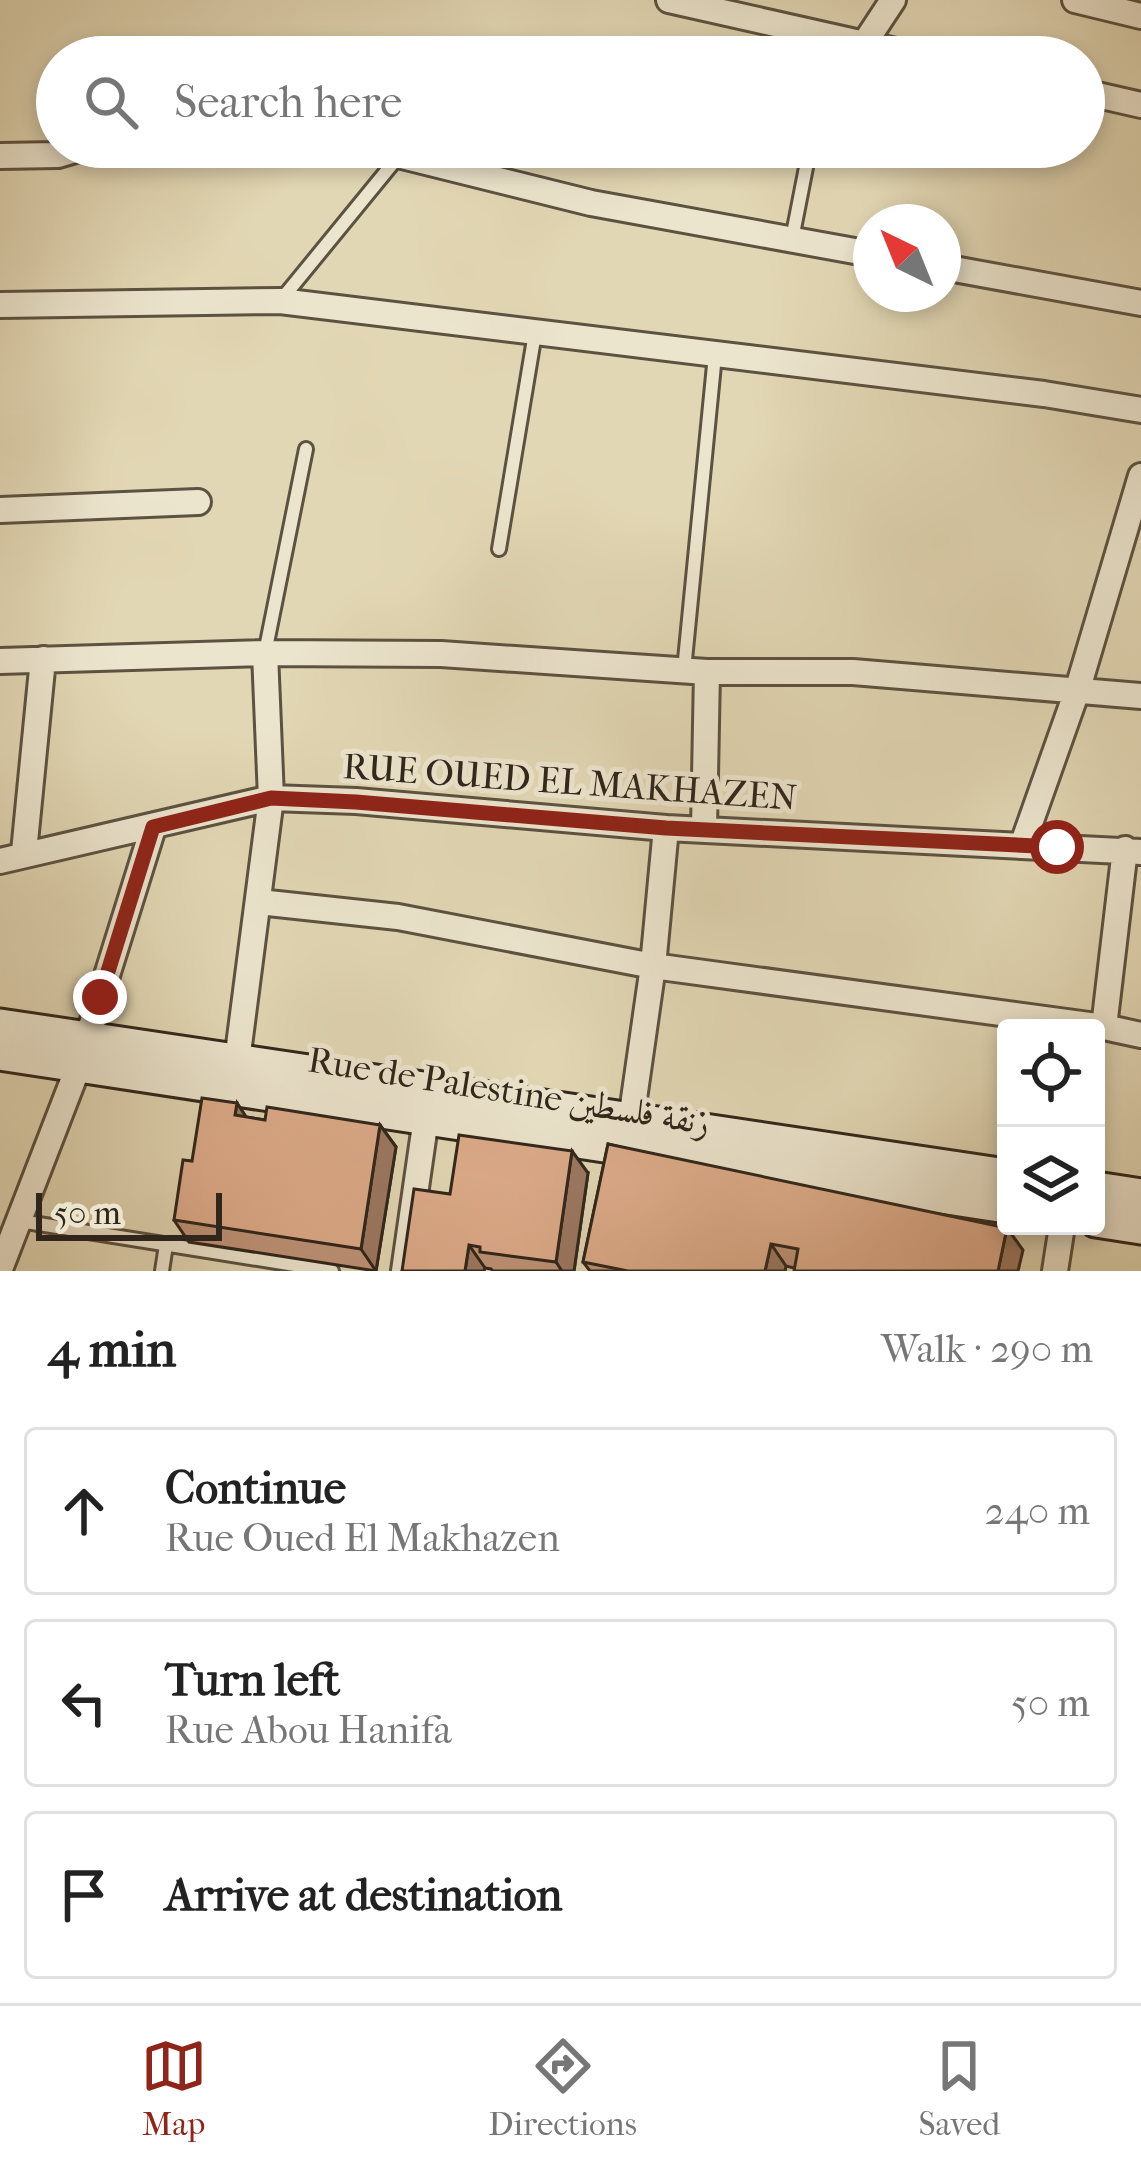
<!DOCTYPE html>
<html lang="en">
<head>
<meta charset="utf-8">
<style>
  body { margin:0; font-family:"IM FELL French Canon",Amiri,serif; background:#f6f6f6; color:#222 }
  .controls { position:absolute; right:36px; bottom:36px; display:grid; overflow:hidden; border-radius:12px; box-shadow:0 6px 18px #0003 }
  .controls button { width:108px; height:108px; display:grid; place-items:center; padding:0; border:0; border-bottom:3px solid #e0e0e0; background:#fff; color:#222; font:60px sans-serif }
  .compass { position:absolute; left:853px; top:204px; width:108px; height:108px; border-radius:50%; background:#fff; box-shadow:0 6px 18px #0003; rotate:317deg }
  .scale { position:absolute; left:36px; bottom:30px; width:186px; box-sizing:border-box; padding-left:12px; border:6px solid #30261b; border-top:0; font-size:33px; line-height:42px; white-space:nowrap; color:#30261b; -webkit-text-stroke:9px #ece5ce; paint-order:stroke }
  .stop { position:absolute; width:36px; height:36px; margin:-27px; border:9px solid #8f2418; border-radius:50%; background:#fff }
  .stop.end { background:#8f2418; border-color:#fff; box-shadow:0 3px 12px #0008 }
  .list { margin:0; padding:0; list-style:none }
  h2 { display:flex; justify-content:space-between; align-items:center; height:156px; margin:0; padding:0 48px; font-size:51px }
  h2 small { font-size:39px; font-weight:400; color:#767676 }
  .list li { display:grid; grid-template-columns:78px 1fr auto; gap:36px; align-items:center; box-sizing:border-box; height:168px; margin:0 24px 24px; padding:0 24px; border:3px solid #e0e0e0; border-radius:12px }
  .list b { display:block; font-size:45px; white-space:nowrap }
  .list p { margin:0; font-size:39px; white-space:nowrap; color:#767676 }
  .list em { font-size:39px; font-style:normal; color:#767676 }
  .icon { flex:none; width:66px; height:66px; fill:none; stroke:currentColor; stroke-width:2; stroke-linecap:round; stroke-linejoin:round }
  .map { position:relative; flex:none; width:1141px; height:1271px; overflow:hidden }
  .search { position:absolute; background:#fff; box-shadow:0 6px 18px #0003; left:36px; right:36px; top:36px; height:132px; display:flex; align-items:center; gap:30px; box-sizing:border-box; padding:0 42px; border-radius:66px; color:#767676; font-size:45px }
  .sheet { height:732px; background:#fff }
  nav { display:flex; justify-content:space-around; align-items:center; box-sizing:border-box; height:168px; border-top:3px solid #e0e0e0; background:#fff; font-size:33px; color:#767676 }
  nav a { display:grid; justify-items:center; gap:6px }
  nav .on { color:#8f2418 }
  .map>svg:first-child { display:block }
</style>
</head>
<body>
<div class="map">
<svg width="1141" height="1271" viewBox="0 0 1141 1271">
  <rect width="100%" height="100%" fill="#e2d7b4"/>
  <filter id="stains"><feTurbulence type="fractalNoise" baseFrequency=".00167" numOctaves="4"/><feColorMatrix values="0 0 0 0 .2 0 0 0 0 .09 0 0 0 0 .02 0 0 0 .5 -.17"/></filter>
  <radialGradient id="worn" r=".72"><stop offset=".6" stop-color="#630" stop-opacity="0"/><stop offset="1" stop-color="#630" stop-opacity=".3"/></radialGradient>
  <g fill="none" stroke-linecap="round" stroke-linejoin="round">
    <defs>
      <path id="lane" d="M792,239L810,147
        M281,300L398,157
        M499,549L535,333
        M265,653L306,449
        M684,670L715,355
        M20,1221L332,1271
        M162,1271L166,1245"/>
      <path id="street" d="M669,0L922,57
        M1075,0L1141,16
        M864,44L893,0
        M1084,92L1141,105
        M366,147L591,203L871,254
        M0,156L58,155L85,147
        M943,267L1141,303
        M0,305L280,301L1044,394L1141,410
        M0,510L198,502
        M0,661L265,653L441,654L707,672H853L1141,696
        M704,829L707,672
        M1022,846L1078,688L1141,476
        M24,852L43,659
        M0,861L271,798L356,801L666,828L1141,852
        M259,902L398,917L653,966L1104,1027L1125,849
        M1104,1027L1141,1035
        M237,1061L271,798L265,653
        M631,1120L653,966L666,828
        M0,1269L79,1065L153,828
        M404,1271L428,1104
        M1055,1271L1062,1226"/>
      <path id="secondary" d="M0,1026L1006,1176
        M0,1053L1006,1206
        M1096,1189L1141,1196
        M1096,1220L1141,1227"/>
    </defs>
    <use href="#lane" stroke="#5c5241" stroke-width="18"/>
    <use href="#street" stroke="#5c5241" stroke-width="30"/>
    <use href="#secondary" stroke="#30261b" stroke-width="39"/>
    <use href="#lane" stroke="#ece5ce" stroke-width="12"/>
    <use href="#street" stroke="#ece5ce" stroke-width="24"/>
    <use href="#secondary" stroke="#ece5ce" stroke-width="33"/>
  </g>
  <path fill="#be9377" stroke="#30261b" stroke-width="3" d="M237,1103L246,1117L265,1120L380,1125L396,1147L376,1271L189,1242L174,1220L192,1161Z
    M608,1144L1023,1250L794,1268L786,1266L785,1271H590L583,1262Z
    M588,1173L574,1271H493L491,1269L485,1268L402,1271L450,1194Z"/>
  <path fill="#9b7861" stroke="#30261b" stroke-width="3" d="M237,1103L252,1126L235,1115Z
    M380,1125L396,1147L376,1271L361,1249Z
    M572,1151L588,1173L574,1271H562L556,1262Z
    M1007,1228L1023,1250L1018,1271H998Z
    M771,1244L786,1266L785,1271H765Z
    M469,1245L485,1268L484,1271H465Z"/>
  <path fill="#ddab8a" stroke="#30261b" stroke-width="3" d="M202,1098L237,1103L235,1115L265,1120L267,1107L380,1125L361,1249L174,1220L183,1160L192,1161Z
    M459,1135L572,1151L556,1262L480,1252V1247L469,1245L465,1271H402L414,1189L450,1194Z
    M608,1144L1007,1228L998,1271H794L798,1249L771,1244L765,1271H628L583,1262Z"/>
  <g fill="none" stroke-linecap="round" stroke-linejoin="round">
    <path stroke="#8f2418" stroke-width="15" d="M100,997L153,827L271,798L356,802L666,828L1057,847"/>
  </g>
  <g text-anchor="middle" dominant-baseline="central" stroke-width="10" stroke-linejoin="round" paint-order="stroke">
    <g font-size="36" fill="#30261b" stroke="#ece5ce">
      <text transform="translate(570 782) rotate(4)">RUE OUED EL MAKHAZEN</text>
      <text transform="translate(509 1091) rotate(9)">Rue de Palestine زنقة فلسطين</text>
    </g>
  </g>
  <rect width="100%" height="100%" filter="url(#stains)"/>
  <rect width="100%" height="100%" fill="url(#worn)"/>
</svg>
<div class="controls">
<button><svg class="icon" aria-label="locate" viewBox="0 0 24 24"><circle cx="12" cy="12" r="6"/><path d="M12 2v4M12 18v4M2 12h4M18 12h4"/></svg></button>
<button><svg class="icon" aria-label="layers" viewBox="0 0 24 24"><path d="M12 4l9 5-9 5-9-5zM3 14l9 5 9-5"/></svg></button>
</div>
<svg class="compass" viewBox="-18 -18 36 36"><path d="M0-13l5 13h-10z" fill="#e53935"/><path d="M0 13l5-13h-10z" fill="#767676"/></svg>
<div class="scale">50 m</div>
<div class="stop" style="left:1057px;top:847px"></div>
<div class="stop end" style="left:100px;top:997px"></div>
<div class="search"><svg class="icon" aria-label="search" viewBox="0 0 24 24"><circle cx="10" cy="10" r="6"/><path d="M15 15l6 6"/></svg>Search here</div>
</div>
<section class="sheet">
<h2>4 min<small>Walk · 290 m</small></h2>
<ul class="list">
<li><svg class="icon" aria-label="ahead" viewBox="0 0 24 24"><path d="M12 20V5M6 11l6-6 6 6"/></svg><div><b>Continue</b><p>Rue Oued El Makhazen</p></div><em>240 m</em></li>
<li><svg class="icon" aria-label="left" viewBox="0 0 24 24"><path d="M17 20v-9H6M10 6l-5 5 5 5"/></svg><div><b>Turn left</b><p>Rue Abou Hanifa</p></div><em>50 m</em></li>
<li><svg class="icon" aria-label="arrive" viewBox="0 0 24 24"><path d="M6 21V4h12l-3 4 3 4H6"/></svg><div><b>Arrive at destination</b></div></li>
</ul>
</section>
<nav>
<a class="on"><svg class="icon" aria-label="map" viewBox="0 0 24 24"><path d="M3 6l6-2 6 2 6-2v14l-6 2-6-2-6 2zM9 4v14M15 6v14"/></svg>Map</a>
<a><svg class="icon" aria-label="directions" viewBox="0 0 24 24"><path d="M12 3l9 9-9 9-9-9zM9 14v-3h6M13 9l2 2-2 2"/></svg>Directions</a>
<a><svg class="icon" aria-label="saved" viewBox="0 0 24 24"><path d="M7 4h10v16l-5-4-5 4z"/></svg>Saved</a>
</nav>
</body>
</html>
